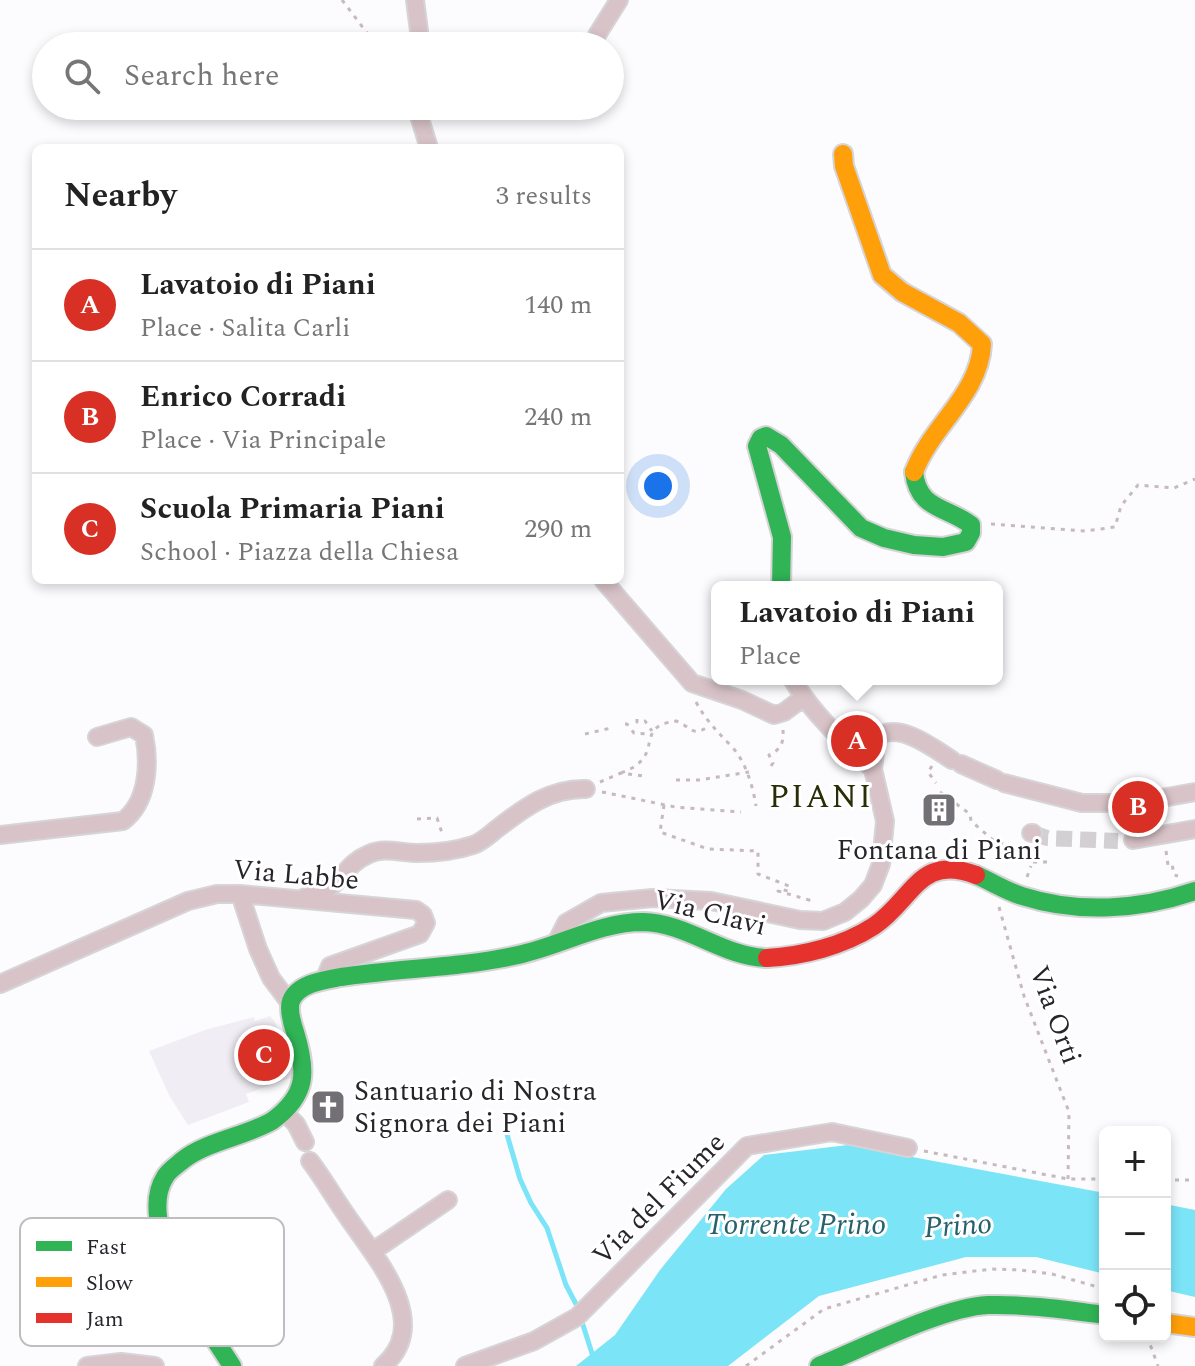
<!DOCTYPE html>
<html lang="en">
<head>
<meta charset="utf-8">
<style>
  body { margin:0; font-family:Spectral,serif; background:#f6f6f6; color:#222 }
  .controls { position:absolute; right:24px; bottom:24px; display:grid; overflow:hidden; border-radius:12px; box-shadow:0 4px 12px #0003 }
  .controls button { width:72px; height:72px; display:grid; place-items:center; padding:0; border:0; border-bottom:2px solid #e0e0e0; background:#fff; color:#222; font:40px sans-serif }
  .you { position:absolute; left:658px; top:486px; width:28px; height:28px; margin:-20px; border:6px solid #fff; border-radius:50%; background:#1a73e8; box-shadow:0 0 0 12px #1a73e833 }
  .badge { display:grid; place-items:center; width:52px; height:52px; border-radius:50%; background:#d93025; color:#fff; font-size:26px; font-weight:700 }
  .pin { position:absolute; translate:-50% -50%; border:4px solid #fff; box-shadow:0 2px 8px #0006 }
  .popup { position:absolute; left:711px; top:581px; width:292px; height:104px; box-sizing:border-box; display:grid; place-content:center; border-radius:12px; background:#fff; filter:drop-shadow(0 2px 6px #0005); font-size:26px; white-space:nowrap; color:#767676 }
  .popup b { font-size:30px; color:#222 }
  .popup::after { content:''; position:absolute; left:50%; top:100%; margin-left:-16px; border:16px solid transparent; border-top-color:#fff }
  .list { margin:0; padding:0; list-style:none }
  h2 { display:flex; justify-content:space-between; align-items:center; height:104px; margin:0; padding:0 32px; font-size:34px }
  h2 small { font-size:26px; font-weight:400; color:#767676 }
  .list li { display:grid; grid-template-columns:52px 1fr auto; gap:24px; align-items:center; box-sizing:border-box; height:112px; padding:0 32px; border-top:2px solid #e0e0e0 }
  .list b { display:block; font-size:30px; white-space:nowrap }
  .list p { margin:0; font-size:26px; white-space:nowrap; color:#767676 }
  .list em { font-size:26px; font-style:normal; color:#767676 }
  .icon { flex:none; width:44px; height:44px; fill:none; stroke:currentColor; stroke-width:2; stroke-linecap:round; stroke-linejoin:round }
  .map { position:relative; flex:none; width:1195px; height:1366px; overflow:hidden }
  .search { position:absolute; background:#fff; box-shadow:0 4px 12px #0003; left:32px; top:32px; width:592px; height:88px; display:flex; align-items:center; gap:20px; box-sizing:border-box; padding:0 28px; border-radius:44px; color:#767676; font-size:30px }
  .panel { position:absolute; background:#fff; box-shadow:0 4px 12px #0003; left:32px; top:144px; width:592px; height:440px; border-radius:12px }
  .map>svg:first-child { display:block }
</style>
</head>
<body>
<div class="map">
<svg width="1195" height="1366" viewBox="0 0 1195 1366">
  <rect width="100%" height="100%" fill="#fcfbfd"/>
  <path fill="#f0edf4" d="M270,1016L275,1022L293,1077L246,1094L249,1102L188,1125L169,1095L149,1051L205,1030L254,1017L255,1021Z"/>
  <path fill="#7be4f7" d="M848,1145L1105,1193V1274L1036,1257H966L819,1296L728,1366H576L615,1335L660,1270L726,1189L764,1155Z
    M1165,1204L1195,1210V1297L1165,1290Z"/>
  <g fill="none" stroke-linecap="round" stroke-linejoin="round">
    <path stroke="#7be4f7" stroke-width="5" d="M506,1131L520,1179L531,1203L547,1228L566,1285L576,1304
      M583,1325L596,1366"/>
    <path stroke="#d2d0d3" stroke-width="16" stroke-dasharray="16 8" stroke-linecap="butt" d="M1033,833L1047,838L1118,841"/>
    <defs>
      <path id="street" d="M415,0L419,31L417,46
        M597,35L619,0
        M416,106L429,148
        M603,580L692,683L742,700L774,715L784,712L803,698
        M792,679C813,714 843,742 873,769
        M961,764L997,780
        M1004,783L1082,803H1133L1195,792
        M1031,833H1033
        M0,835L123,821C148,802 150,764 144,735L131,727L97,737
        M1133,840L1195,829
        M240,894L258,949L271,978L289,1002
        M305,897C345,889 339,867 369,854C384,847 402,853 418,853C437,853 455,851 473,845C482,842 490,834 498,828C525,807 551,788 586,789
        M555,945L566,923L601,903L653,898L711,901L800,920L823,921L845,912L861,899L873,885L881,864L885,821L873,769L877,737C899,721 933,748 952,760
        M0,984L188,901L217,894H240L416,910L423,915L426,923L420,934L330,966L324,981
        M284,1112L296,1124L305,1142
        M310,1161C323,1178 333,1196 345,1213C372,1254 435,1321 383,1366
        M373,1251L448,1200
        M87,1366L121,1362L155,1366
        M465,1366L534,1341L577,1317L747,1146L832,1132L908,1148"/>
      <path id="fast" d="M781,587L782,537L757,446L761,438L766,436L781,445L861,528L884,538L914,545L943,547L966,542L971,533V525C946,506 918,510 914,472
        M976,875C992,882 1006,891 1022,896C1078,914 1140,910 1195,891
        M232,1366C206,1325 134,1226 165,1177C168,1171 177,1165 183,1160C205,1142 246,1136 272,1121C308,1095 307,1071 295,1032C292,1023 288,1010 291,1001C298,983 325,980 341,977C400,968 460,968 518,955C560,946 600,922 643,922C688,923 723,957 767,958
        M819,1366C863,1348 943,1307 988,1305C1027,1304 1066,1310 1105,1315"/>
      <path id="slow" d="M843,154L844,166L882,275L902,292L959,323L982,344C980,394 931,426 914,472
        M1165,1323L1195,1327"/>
      <path id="jam" d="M767,958C803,956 843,946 874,926C913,900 919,853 976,875"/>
    </defs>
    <use href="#street" stroke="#d6d4d7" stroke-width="20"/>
    <use href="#fast" stroke="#d6d4d7" stroke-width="22"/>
    <use href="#slow" stroke="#d6d4d7" stroke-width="22"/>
    <use href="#jam" stroke="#d6d4d7" stroke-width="22"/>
    <path stroke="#c6babd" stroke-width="3" stroke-dasharray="4 6" stroke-linecap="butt" d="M342,0L377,46
      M991,524L1085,531L1115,527L1121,506L1138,485L1174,488L1195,479
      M696,702C706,721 718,732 732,747C746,762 753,787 756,806
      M637,719V722L645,721L652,731
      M625,724H627L634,733L650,734
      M585,734L611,728
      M771,766L773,763L769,755C781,750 784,742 783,730
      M932,766L928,772L936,783
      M621,773C668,756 631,727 676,721C691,726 692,739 710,725
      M676,780H699L749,772
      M600,782L621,773L644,776
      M602,792L675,807L741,812
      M940,792L970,814L971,821L993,840L1028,853
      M664,805L660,832L708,849L758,851V874L789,886L788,891L780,889L778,891L809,900L806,905
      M417,819L437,818L443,836
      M1166,851L1168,865L1172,864L1174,875L1178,876
      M1033,862H1050
      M1027,877L1031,866
      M999,907L1024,996L1069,1112L1068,1179
      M924,1151L1068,1179H1105
      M1165,1180H1195
      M1147,1336L1158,1366
      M746,1366L824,1309L942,1275L992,1269L1020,1270L1052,1274L1105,1289"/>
    <use href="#street" stroke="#d8c3c8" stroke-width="16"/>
    <use href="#fast" stroke="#30b455" stroke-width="18"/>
    <use href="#slow" stroke="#ff9f0a" stroke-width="18"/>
    <use href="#jam" stroke="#e5322d" stroke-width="18"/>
  </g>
  <defs>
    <symbol id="building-square" viewBox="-11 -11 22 22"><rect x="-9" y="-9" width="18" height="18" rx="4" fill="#726f75" stroke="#fff"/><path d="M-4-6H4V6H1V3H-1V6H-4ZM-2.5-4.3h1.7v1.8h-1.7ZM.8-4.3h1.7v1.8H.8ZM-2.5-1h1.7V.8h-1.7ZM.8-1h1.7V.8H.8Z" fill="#fff"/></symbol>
    <symbol id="church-square" viewBox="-11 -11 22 22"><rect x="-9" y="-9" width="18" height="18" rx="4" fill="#726f75" stroke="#fff"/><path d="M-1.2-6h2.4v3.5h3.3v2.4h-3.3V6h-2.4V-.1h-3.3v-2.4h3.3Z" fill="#fff"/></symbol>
  </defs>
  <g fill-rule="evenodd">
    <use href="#building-square" x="919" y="790" width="40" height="40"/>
    <use href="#church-square" x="308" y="1087" width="40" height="40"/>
  </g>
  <g text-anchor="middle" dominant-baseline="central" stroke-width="6" stroke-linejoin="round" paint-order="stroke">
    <g font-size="28" fill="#28242c" stroke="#fff">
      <text x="939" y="850">Fontana di Piani</text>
      <text x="354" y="1091" text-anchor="start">Santuario di Nostra<tspan x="354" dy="32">Signora dei Piani</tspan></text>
    </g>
    <g font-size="28" fill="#28242c" stroke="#fff">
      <text transform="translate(296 875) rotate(5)">Via Labbe</text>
      <text transform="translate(710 913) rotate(14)">Via Clavi</text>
      <text transform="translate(1055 1015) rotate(70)">Via Orti</text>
      <text transform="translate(659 1199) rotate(-45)">Via del Fiume</text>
    </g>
    <g font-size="30" font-style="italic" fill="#26616c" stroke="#fff">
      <text x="796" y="1225">Torrente Prino</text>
      <text transform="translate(958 1226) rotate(-4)">Prino</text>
    </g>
    <g font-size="32" letter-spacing="2" fill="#282e06" stroke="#fff">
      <text x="821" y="797">PIANI</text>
    </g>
  </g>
  <rect x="20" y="1218" width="264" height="128" rx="12" fill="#fff" stroke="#bebdc0" stroke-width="2"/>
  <rect x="36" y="1241" width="36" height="10" fill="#30b455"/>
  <rect x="36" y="1277" width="36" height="10" fill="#ff9f0a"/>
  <rect x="36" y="1313" width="36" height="10" fill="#e5322d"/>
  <g font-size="22" fill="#28242c">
    <text x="86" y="1254">Fast</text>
    <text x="86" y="1290">Slow</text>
    <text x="86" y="1326">Jam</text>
  </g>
</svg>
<div class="controls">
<button>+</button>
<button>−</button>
<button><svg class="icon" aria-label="locate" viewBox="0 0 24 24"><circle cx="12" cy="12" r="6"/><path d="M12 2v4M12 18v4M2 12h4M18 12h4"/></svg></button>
</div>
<div class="you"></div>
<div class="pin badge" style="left:857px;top:741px">A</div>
<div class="popup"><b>Lavatoio di Piani</b>Place</div>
<div class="pin badge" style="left:1138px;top:807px">B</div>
<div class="pin badge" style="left:264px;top:1055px">C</div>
<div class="search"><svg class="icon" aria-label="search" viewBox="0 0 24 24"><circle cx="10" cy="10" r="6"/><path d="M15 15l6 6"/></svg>Search here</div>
<section class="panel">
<h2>Nearby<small>3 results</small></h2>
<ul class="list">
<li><span class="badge">A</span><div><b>Lavatoio di Piani</b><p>Place · Salita Carli</p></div><em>140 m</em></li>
<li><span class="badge">B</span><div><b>Enrico Corradi</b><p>Place · Via Principale</p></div><em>240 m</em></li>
<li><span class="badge">C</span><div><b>Scuola Primaria Piani</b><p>School · Piazza della Chiesa</p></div><em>290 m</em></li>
</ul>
</section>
</div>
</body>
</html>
